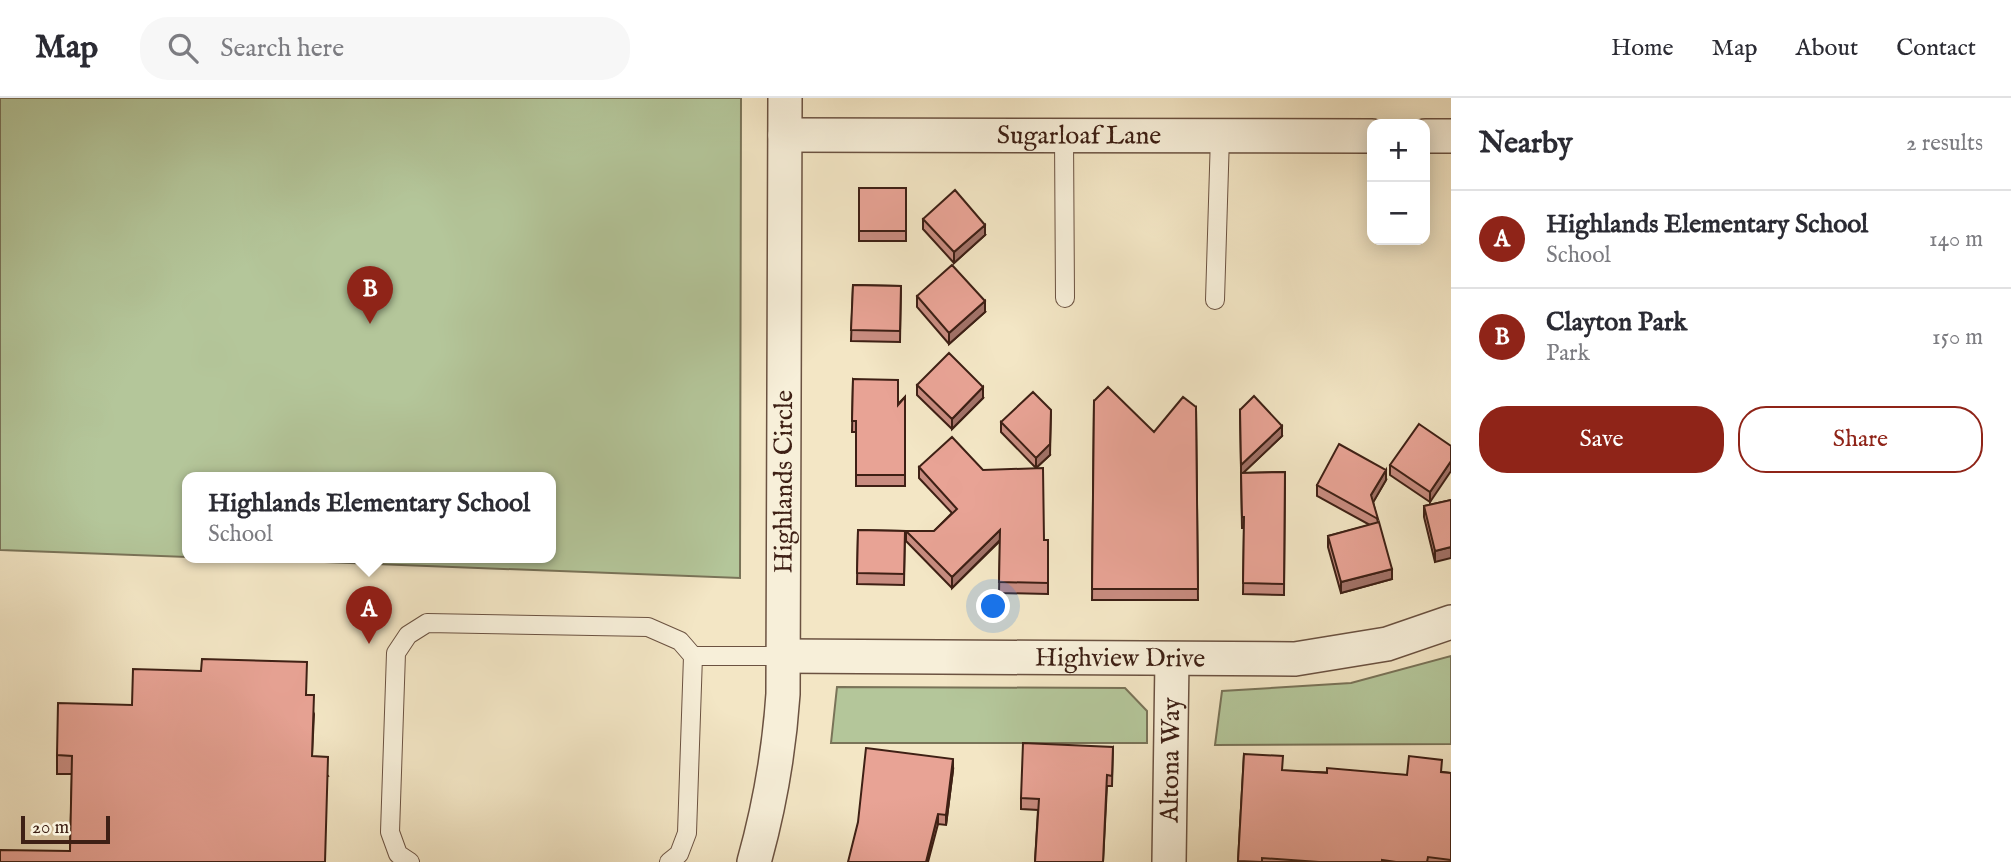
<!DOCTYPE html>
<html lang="en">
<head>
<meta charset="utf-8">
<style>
  body { margin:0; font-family:"IM FELL English",serif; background:#f7f7f7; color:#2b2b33 }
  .controls { position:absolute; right:21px; top:21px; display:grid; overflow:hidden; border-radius:14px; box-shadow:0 4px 18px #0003 }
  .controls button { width:63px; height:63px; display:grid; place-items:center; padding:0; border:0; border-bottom:2px solid #e1e1e2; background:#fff; color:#2b2b33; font:35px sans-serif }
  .scale { position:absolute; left:21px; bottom:18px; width:89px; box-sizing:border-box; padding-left:7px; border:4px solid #3e2015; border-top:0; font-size:19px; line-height:24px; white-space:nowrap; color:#3e2015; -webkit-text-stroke:5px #f7efd9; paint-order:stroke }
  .you { position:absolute; left:994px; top:509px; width:24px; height:24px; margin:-18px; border:5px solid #fff; border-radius:50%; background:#1a73e8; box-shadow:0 0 0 10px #1a73e833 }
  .badge { display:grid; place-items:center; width:46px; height:46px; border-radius:50%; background:#8f2418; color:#fff; font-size:23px; font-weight:700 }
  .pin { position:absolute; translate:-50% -58px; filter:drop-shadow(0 2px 4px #0008) }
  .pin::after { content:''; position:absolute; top:37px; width:24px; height:21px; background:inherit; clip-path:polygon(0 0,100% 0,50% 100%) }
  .popup { position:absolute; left:182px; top:374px; width:374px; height:91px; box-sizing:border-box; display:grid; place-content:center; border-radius:14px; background:#fff; filter:drop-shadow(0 2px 5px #0005); font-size:23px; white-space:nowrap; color:#7c7c81 }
  .popup b { font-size:26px; color:#2b2b33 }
  .popup::after { content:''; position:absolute; left:50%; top:100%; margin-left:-14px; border:14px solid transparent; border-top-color:#fff }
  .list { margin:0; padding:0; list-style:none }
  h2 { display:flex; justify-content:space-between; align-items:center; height:91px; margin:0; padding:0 28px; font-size:30px }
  h2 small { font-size:23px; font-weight:400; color:#7c7c81 }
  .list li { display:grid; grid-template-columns:46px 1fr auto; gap:21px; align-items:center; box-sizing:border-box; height:98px; padding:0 28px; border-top:2px solid #e1e1e2 }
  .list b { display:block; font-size:26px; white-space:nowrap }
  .list p { margin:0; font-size:23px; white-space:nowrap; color:#7c7c81 }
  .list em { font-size:23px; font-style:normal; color:#7c7c81 }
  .actions { display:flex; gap:14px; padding:21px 28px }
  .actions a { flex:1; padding:16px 0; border:2px solid #8f2418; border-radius:28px; text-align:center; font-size:24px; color:#8f2418 }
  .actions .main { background:#8f2418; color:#fff }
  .icon { flex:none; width:38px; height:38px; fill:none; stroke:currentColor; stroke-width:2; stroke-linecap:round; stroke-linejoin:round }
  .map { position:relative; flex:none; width:1451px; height:764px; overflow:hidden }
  header { display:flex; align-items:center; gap:42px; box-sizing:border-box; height:98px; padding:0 35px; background:#fff; border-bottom:2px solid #e1e1e2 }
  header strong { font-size:33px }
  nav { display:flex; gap:38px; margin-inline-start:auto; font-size:24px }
  .search { width:490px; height:63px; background:#f7f7f7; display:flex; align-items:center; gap:18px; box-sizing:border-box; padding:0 24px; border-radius:28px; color:#7c7c81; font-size:26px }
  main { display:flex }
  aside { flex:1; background:#fff }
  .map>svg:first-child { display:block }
</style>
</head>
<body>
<header>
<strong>Map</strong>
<div class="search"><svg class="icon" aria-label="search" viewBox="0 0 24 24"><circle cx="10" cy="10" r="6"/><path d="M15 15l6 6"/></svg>Search here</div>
<nav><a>Home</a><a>Map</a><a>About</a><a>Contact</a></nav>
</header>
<main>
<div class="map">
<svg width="1451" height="764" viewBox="0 0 1451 764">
  <rect width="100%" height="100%" fill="#f3e6c5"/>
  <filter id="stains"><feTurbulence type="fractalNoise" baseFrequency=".00286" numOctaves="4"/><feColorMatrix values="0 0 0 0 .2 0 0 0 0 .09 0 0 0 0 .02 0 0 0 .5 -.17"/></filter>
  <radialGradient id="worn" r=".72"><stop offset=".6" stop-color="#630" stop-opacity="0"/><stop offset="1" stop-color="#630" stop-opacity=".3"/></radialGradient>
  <path fill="#b4c69a" stroke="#797358" stroke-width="2" d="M0,0H741L740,480L220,460H551V380H187V459L0,452Z
    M1451,558V646L1215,647L1222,593L1351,585Z
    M837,589L1125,590L1147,613V645H831Z"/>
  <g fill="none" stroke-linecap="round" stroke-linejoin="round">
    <defs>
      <path id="lane" d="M1064,38L1065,200
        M1215,202L1220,38
        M693,558H782
        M410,764L398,756L390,734L396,555L408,537L427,525L648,529L680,543L693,558L687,735L679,756L669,764"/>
      <g id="street">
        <path id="s1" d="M785,37L1372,38"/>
        <path d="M1425,38H1451"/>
        <path id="s2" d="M782,558L1295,561L1387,546L1451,524"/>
        <path id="s3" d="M754,764C770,707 779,655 783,596L785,0"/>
        <path id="s4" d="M1169,764L1172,562"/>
      </g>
    </defs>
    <use href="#lane" stroke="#6b5241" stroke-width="20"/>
    <use href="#street" stroke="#6b5241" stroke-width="36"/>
    <use href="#lane" stroke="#f7efd9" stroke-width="18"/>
    <use href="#street" stroke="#f7efd9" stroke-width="33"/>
  </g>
  <path fill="#c88c80" stroke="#3e2015" stroke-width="2" d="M859,90H906V143H859Z
    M923,121L985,137L954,165L923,131Z
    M853,187L901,188L900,244L851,243Z
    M917,198L985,214L949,246L917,209Z
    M853,281L898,306L905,299V388H856V334H852Z
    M917,287L983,300L952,331L917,297Z
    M1094,303L1154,334L1196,309L1198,502H1092Z
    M1240,312L1282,338L1243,375L1285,374L1284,497L1243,496L1244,430H1242Z
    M1001,324L1050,357L1036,370L1001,334Z
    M1451,348L1430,404L1390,377V367Z
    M919,369L1044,442H1048V496L999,495L1000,443L952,490L906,443V433H934L952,415L919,380Z
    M1386,382L1373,404L1392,481L1341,495L1328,449V438L1370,427L1317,398V387Z
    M1451,402L1435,464L1424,419V408Z
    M858,432L905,433L904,487L857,486Z
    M306,597L314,616L312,658L328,678L70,753L72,676H57V657L132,607Z
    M1113,649L1112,688H1107L1103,764H1035L1038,712L1021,711V700Z
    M1244,656L1283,673L1407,677L1442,674L1451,675V764H1238Z
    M953,672L946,727L938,726L848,764Z"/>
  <path fill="#a27268" stroke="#3e2015" stroke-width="2" d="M985,127V137L954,165V154Z
    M985,203V214L949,246V235Z
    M983,289V300L952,331V321Z
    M1051,312L1050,357L1036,370V360Z
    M1282,328V338L1241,377V367Z
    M1451,363V373L1430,404V394Z
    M1386,372V382L1371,408V397Z
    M1000,432V442L952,490V479Z
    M1451,449V460L1435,464V453Z
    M1392,471V481L1341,495V484Z
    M953,661V672L946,727V717Z
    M938,716V726L928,764H926Z"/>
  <path fill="#e8a395" stroke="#3e2015" stroke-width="2" d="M859,90H906V133H859Z
    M955,92L985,127L954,154L923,121Z
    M952,167L985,203L949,235L917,198Z
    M853,187L901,188L900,233L851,232Z
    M949,255L983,289L952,321L917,287Z
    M853,281L898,282V307L905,299V377H856V323H852Z
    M1108,289L1154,334L1183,299L1196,309L1198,491H1092L1094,303Z
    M1033,294L1051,312L1050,346L1036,360L1001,324Z
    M1254,298L1282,328L1241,367L1240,312Z
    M1419,326L1451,348V363L1430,394L1390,367Z
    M952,339L983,372L1043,370L1044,442H1048V485L999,484L1000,432L952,479L906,433H934L957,411L919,369Z
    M1339,346L1386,372L1371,397L1378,421L1317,387Z
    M1285,374L1284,486L1243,485L1244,419H1242L1241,375Z
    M1451,402V449L1435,453L1424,408Z
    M1379,424L1392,471L1341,484L1328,438Z
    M858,432L905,433L904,476L857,475Z
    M202,561L307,564L306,597H314L312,658L328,659L325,764H0V752L70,753L72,658L57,657L58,605L132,607L133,571L201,573Z
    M1023,645L1113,649L1112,678L1107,677L1103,764H1035L1039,701L1021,700Z
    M866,650L953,661L946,717L938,716L926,764H848L858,724Z
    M1244,656L1283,658L1282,672L1327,675V670L1407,677L1409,658L1442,662L1441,674L1451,675V762L1428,759L1427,764H1396L1382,762V764H1319L1262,760V764L1238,763Z"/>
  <g text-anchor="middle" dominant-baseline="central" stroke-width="5" stroke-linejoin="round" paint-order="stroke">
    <g font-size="26" fill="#3e2015" stroke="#f7efd9">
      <text stroke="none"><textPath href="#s1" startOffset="294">Sugarloaf Lane</textPath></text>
      <text stroke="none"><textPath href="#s3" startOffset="383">Highlands Circle</textPath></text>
      <text stroke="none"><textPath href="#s2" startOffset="338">Highview Drive</textPath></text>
      <text stroke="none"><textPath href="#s4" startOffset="102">Altona Way</textPath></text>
    </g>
  </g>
  <rect width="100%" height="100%" filter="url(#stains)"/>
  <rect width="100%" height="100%" fill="url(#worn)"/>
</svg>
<div class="controls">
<button>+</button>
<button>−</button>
</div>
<div class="scale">20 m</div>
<div class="you"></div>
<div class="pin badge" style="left:369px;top:546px">A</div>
<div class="popup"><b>Highlands Elementary School</b>School</div>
<div class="pin badge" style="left:370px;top:226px">B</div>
</div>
<aside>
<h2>Nearby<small>2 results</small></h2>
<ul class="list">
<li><span class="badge">A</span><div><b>Highlands Elementary School</b><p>School</p></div><em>140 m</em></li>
<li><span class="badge">B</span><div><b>Clayton Park</b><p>Park</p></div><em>150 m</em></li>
</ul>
<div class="actions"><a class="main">Save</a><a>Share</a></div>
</aside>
</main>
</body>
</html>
